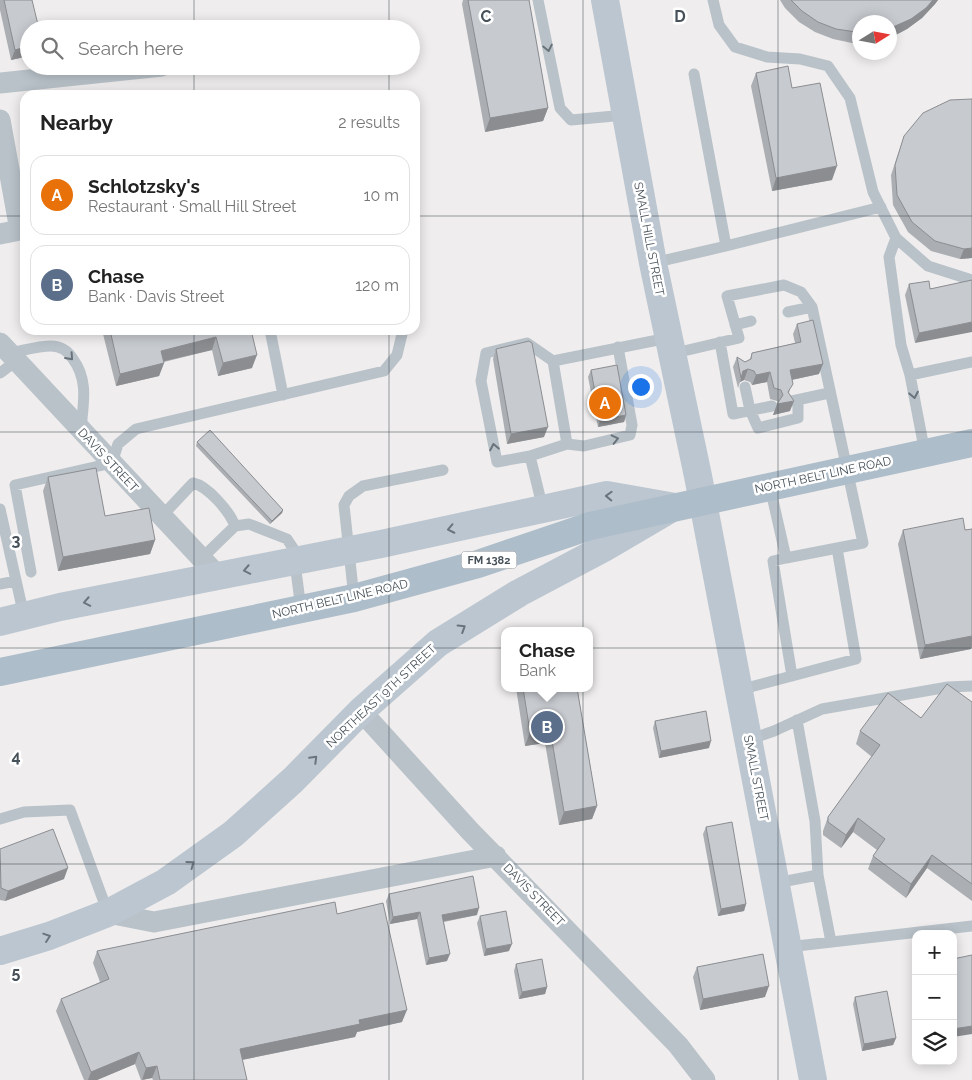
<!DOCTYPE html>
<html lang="en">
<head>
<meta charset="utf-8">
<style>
  body { margin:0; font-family:Raleway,sans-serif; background:#f2f2f2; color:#222 }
  .controls { position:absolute; right:15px; bottom:15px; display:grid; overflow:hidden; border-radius:10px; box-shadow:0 2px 12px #0003 }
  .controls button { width:45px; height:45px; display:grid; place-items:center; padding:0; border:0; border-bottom:1px solid #e0e0e0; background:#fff; color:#222; font:25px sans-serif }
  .compass { position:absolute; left:852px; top:15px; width:45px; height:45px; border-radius:50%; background:#fff; box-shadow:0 2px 12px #0003; rotate:79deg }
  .you { position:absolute; left:640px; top:386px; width:18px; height:18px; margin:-12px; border:4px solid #fff; border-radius:50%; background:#1a73e8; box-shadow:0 0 0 8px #1a73e833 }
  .badge { display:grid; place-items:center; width:32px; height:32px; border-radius:50%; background:#2563eb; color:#fff; font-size:16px; font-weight:700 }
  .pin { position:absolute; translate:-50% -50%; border:2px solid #fff; box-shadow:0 1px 5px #0006 }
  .popup { position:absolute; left:501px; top:627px; width:92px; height:65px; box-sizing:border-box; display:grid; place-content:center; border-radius:10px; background:#fff; filter:drop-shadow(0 1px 4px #0005); font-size:16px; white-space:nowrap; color:#767676 }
  .popup b { font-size:19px; color:#222 }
  .popup::after { content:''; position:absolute; left:50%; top:100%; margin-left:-10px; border:10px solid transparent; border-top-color:#fff }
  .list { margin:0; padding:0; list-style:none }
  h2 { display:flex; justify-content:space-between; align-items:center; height:65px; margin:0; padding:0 20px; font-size:21px }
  h2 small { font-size:16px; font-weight:400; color:#767676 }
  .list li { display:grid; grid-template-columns:32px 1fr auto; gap:15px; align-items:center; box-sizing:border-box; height:80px; margin:0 10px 10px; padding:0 10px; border:1px solid #e0e0e0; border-radius:15px }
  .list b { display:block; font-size:19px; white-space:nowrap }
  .list p { margin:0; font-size:16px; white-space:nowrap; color:#767676 }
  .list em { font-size:16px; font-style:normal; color:#767676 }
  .icon { flex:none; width:28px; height:28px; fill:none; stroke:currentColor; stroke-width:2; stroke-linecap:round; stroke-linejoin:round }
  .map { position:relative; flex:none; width:972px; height:1080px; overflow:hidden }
  .search { position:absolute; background:#fff; box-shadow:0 2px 12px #0003; left:20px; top:20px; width:400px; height:55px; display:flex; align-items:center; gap:12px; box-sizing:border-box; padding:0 18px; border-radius:28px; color:#767676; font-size:19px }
  .panel { position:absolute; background:#fff; box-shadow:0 2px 12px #0003; left:20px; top:90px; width:400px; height:245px; border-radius:15px }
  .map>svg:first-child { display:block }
</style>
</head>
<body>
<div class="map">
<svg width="972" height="1080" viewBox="0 0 972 1080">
  <rect width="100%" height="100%" fill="#efeded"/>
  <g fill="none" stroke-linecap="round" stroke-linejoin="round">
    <path stroke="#b9c2c9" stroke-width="11" d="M538,0L560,108L571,120L625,115
      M713,0L719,25L735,47L767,57L800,59L828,66L850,98L873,192L896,238L928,266L972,280
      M896,238L889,257L901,345L910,375
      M726,246L881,207
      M653,263L726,246L694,74
      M788,312L812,307
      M735,325L751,321
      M270,330L283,395
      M720,342L733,414L772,406
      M9,353C22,351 37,346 51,346C60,346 68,351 73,359C89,381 83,404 81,429
      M671,354L739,338L727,296L784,285L801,292L812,307L863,543L786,558L770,487
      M0,373L16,361
      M745,387L750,410L758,428L798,418V400
      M792,401L829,393
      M567,444L584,446L630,435L632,425L618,347
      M925,453L910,375L972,362
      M530,456L497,462L481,381L486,353L527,343L553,361
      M0,509L24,616
      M543,509L530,456L567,444L553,361L668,338
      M162,516L193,483C208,486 230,512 235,526L201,559
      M235,526L249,524L287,539L293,548L301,609
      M786,558L773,561L792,676
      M31,572L15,485L112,463L118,444L136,429L384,371L397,355L403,330
      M0,584L16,581
      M354,598L344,505L349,496L363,486L443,470
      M739,690L856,659L837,548
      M797,720L815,821L818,875L831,942
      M748,740L774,731L822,709L948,687L972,686
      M0,819L24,812L70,810L108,913
      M776,883L818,875
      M788,947L972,926"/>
    <path stroke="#b9c2c9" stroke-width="21" d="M0,83L162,66
      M0,120L20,230L0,234
      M0,343L217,575
      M361,711L470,831L678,1045L705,1080
      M108,913L154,922L496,856"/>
    <path stroke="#bcc6d0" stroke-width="28" d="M605,0L653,263L698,476L813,1080
      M0,622L60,607L381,544L607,495L675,507
      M0,951L49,936L108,913L166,882L233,834L293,780L361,711L438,643L519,593L604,548L667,511"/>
    <path stroke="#aebdca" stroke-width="28" d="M0,672L354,598L478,564L590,526L972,443"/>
  </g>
  <path fill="#abaeb2" d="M0,0H32L29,29V56L11,60L0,10Z
    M463,0H529L548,108L543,121L485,132L462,4Z
    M780,0H938L935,4L922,18L907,29L890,38V22H860V42L852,43L833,39L815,32L799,22L785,8Z
    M756,73L792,88L832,180L772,191L751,86Z
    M972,99V258L960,259L931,251L908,232L893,205L891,175L904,136Z
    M972,280L915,343L905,295L909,284L930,289Z
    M797,324L819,374L792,380L789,393L790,411L773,415L778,403L777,401L770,399L767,382L752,385L750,382L744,380L740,382L738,388L733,367L737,357L745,362L750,359L752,353L795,343L793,334Z
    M102,330H251L252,368L218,376L212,350L164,362V363L159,376L116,386Z
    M496,349L544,437L507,444L493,359Z
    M591,370L626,415L624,422L598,427L588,377Z
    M197,442L283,510L282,513L270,524L196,446Z
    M48,477L105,516L155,540L150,554L58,571L43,491Z
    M972,529V646L971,649L920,659L898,544L903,530H965Z
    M516,688H577L597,806L592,819L559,825L545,743L525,746Z
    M972,702V901L927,868L906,898L868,869L873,856L877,850L853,832L841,848L823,835V831L828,817L872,757L856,744L860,731L921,718Z
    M655,721L709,748L659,758L653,728Z
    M706,827L746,904L744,911L718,916L703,834Z
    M0,849L64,879L5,901L0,900Z
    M389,894L477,915L444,922L447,961L426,965L417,919L390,924L386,901Z
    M337,914L402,1022L357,1032L355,1037L242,1060L247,1080H153L152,1078L141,1080L135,1064L97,1080H84L56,1011L61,999L100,982L93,963L97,951Z
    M480,916L509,951L484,956L477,923Z
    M516,964L547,987L545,994L519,999L514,971Z
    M697,967L765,997L700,1010L693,977Z
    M855,997L896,1038L893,1045L862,1051L853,1004Z"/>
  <path fill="#8b8d91" d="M933,0H938L935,4L922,18L907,29L890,38V28Z
    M856,32H860V42L852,43Z
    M29,46V56L11,60L15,50Z
    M548,108L543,121L485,132L490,118Z
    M837,166L832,180L772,191L776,178Z
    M972,248V258L960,259L964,249Z
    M972,322V332L915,343L919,333Z
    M216,337L212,350L156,363L161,351Z
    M257,355L252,368L218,376L223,363Z
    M164,363L159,376L116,386L120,374Z
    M823,364L819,374L786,381L790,370Z
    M748,369L744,380L740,382L743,371Z
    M770,372L767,382L752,385L756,375Z
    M794,401L790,411L773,415L777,404Z
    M626,415L624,422L598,427L600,420Z
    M548,427L544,437L507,444L511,434Z
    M283,510L282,513L270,524L272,521Z
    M155,540L150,554L58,571L63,557Z
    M972,636V646L971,649L920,659L925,645Z
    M550,729L545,743L525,746L530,732Z
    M711,741L709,748L659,758L661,751Z
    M597,806L592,819L559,825L564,812Z
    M858,818L853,832L841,848L846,835Z
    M932,855L927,868L906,898L911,884Z
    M68,868L64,879L5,901L8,891Z
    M746,904L744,911L718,916L721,909Z
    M479,908L477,915L440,922L442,915Z
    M420,912L417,919L390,924L393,917Z
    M512,944L509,951L484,956L486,949Z
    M450,954L447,961L426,965L429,958Z
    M769,986L765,997L700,1010L703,999Z
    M547,987L545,994L519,999L522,992Z
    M407,1010L402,1022L357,1032L355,1037L236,1061L240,1049L359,1020Z
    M972,1026V1034L953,1037V1029Z
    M896,1038L893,1045L862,1051L864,1044Z
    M139,1052L135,1064L97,1080H88L91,1072Z
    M157,1066L152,1078L142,1080L146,1068Z"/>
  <path fill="#c7cacf" stroke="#8b8d91" d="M4,0H32L39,29H29V46L15,50Z
    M468,0H529L548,108L490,118Z
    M791,0H933L926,8L911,19L893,27L890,28V22H860V32H856L836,29L818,22L802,11Z
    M788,66L792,88L820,83L837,166L776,178L756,73Z
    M190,93L191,95H180Z
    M972,99V248L964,249L935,241L912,222L897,195L895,165L904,136L923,113L950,100Z
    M972,280V322L919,333L909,284L929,281L930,289Z
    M813,320L823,364L790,370L793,384L788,392L794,401L777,404L783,395L781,390L774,388L770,372L756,375L754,371L748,369L743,371L741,378L737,357L745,362L751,359L752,353L801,342L797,324Z
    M110,330H251L257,355L223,363L216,337L161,351L164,363L120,374Z
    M529,341L532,343L548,427L511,434L496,349Z
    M617,365L626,415L600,420L591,370Z
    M210,430L283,510L272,521L197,442Z
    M96,468L105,516L149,508L155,540L63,557L48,477Z
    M963,518L965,530L972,529V636L925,645L903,530Z
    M947,684L972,702V884L932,855L911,884L873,856L885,839L858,818L846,835L828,822V817L880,745L860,731L888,693L921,718Z
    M523,688H577L597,806L564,812L550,729L530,732Z
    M706,711L711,741L661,751L655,721Z
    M732,822L746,904L721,909L706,827Z
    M53,829L68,868L8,891L1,888L0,849Z
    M473,876L479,908L442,915L450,954L429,958L420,912L393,917L389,894Z
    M335,902L337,914L383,903L407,1010L359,1020L360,1024L240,1049L247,1080H160L157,1066L146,1068L139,1052L91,1072L61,999L109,979L97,951Z
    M506,911L512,944L486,949L480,916Z
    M763,954L769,986L703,999L697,967Z
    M972,955V1026L953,1029V959Z
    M542,959L547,987L522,992L516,964Z
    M887,991L896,1038L864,1044L855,997Z"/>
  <defs><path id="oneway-chevron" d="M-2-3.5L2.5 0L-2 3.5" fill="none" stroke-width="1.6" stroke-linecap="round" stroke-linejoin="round" transform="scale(1.25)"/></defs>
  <g stroke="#69737b">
    <use href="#oneway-chevron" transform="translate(548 48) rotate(78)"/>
    <use href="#oneway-chevron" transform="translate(70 357) rotate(48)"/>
    <use href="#oneway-chevron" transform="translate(914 395) rotate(79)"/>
    <use href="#oneway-chevron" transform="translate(615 439) rotate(-13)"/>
    <use href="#oneway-chevron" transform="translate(494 447) rotate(-101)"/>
  </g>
  <g stroke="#6a747d">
    <use href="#oneway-chevron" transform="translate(609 496) rotate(-178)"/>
    <use href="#oneway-chevron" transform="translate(451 529) rotate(168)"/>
    <use href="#oneway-chevron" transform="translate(247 570) rotate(169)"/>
    <use href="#oneway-chevron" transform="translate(87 602) rotate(169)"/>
    <use href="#oneway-chevron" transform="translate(462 628) rotate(-32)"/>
    <use href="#oneway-chevron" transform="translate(314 759) rotate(-45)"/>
    <use href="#oneway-chevron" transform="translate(191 864) rotate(-36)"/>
    <use href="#oneway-chevron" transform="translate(47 937) rotate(-19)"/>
  </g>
  <path fill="none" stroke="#475159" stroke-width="1" stroke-opacity="0.55" d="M194,0V29M389,0V29M583,0V1080M778,0V1080M194,66V95M389,66V95M0,216H25M415,216H972M194,330V1080M389,330V1080M0,432H972M0,648H972M0,864H972"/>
  <g text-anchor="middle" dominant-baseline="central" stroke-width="5" stroke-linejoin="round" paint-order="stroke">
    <rect fill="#fff" stroke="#7e858b" stroke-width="1" x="461.5" y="551.5" width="55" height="17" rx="4"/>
    <g font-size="11" font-weight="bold" fill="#475159">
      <text x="489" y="560">FM 1382</text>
    </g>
    <g font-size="12" fill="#475159" stroke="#fff">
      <text transform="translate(649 239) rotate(79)">SMALL HILL STREET</text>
      <text transform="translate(108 460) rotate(47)">DAVIS STREET</text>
      <text transform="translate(823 475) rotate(-12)">NORTH BELT LINE ROAD</text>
      <text transform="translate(340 599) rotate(-13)">NORTH BELT LINE ROAD</text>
      <text transform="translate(381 696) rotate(-43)">NORTHEAST 9TH STREET</text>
      <text transform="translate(756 778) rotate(79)">SMALL STREET</text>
      <text transform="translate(534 895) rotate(46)">DAVIS STREET</text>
    </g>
  </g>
  <g font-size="16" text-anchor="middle" font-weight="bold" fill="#475159" stroke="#fff" stroke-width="5" stroke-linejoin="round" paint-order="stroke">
    <text x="486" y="22">C</text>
    <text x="680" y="22">D</text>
    <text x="16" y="546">3</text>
    <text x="16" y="762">4</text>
    <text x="16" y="978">5</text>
  </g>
</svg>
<div class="controls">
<button>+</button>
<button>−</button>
<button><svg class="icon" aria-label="layers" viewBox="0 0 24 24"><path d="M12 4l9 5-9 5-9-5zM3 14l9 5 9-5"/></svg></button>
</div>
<svg class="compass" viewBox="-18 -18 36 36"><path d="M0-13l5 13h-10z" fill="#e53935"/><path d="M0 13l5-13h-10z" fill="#767676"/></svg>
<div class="you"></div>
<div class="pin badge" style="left:605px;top:403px;background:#e8710a">A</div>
<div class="pin badge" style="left:547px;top:727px;background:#5c6f8a">B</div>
<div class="popup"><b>Chase</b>Bank</div>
<div class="search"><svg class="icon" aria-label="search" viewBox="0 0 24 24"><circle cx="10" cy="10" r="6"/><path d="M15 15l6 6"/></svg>Search here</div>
<section class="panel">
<h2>Nearby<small>2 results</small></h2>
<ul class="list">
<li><span class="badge" style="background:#e8710a">A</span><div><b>Schlotzsky's</b><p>Restaurant · Small Hill Street</p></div><em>10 m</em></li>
<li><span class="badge" style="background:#5c6f8a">B</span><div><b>Chase</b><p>Bank · Davis Street</p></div><em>120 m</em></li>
</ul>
</section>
</div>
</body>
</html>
